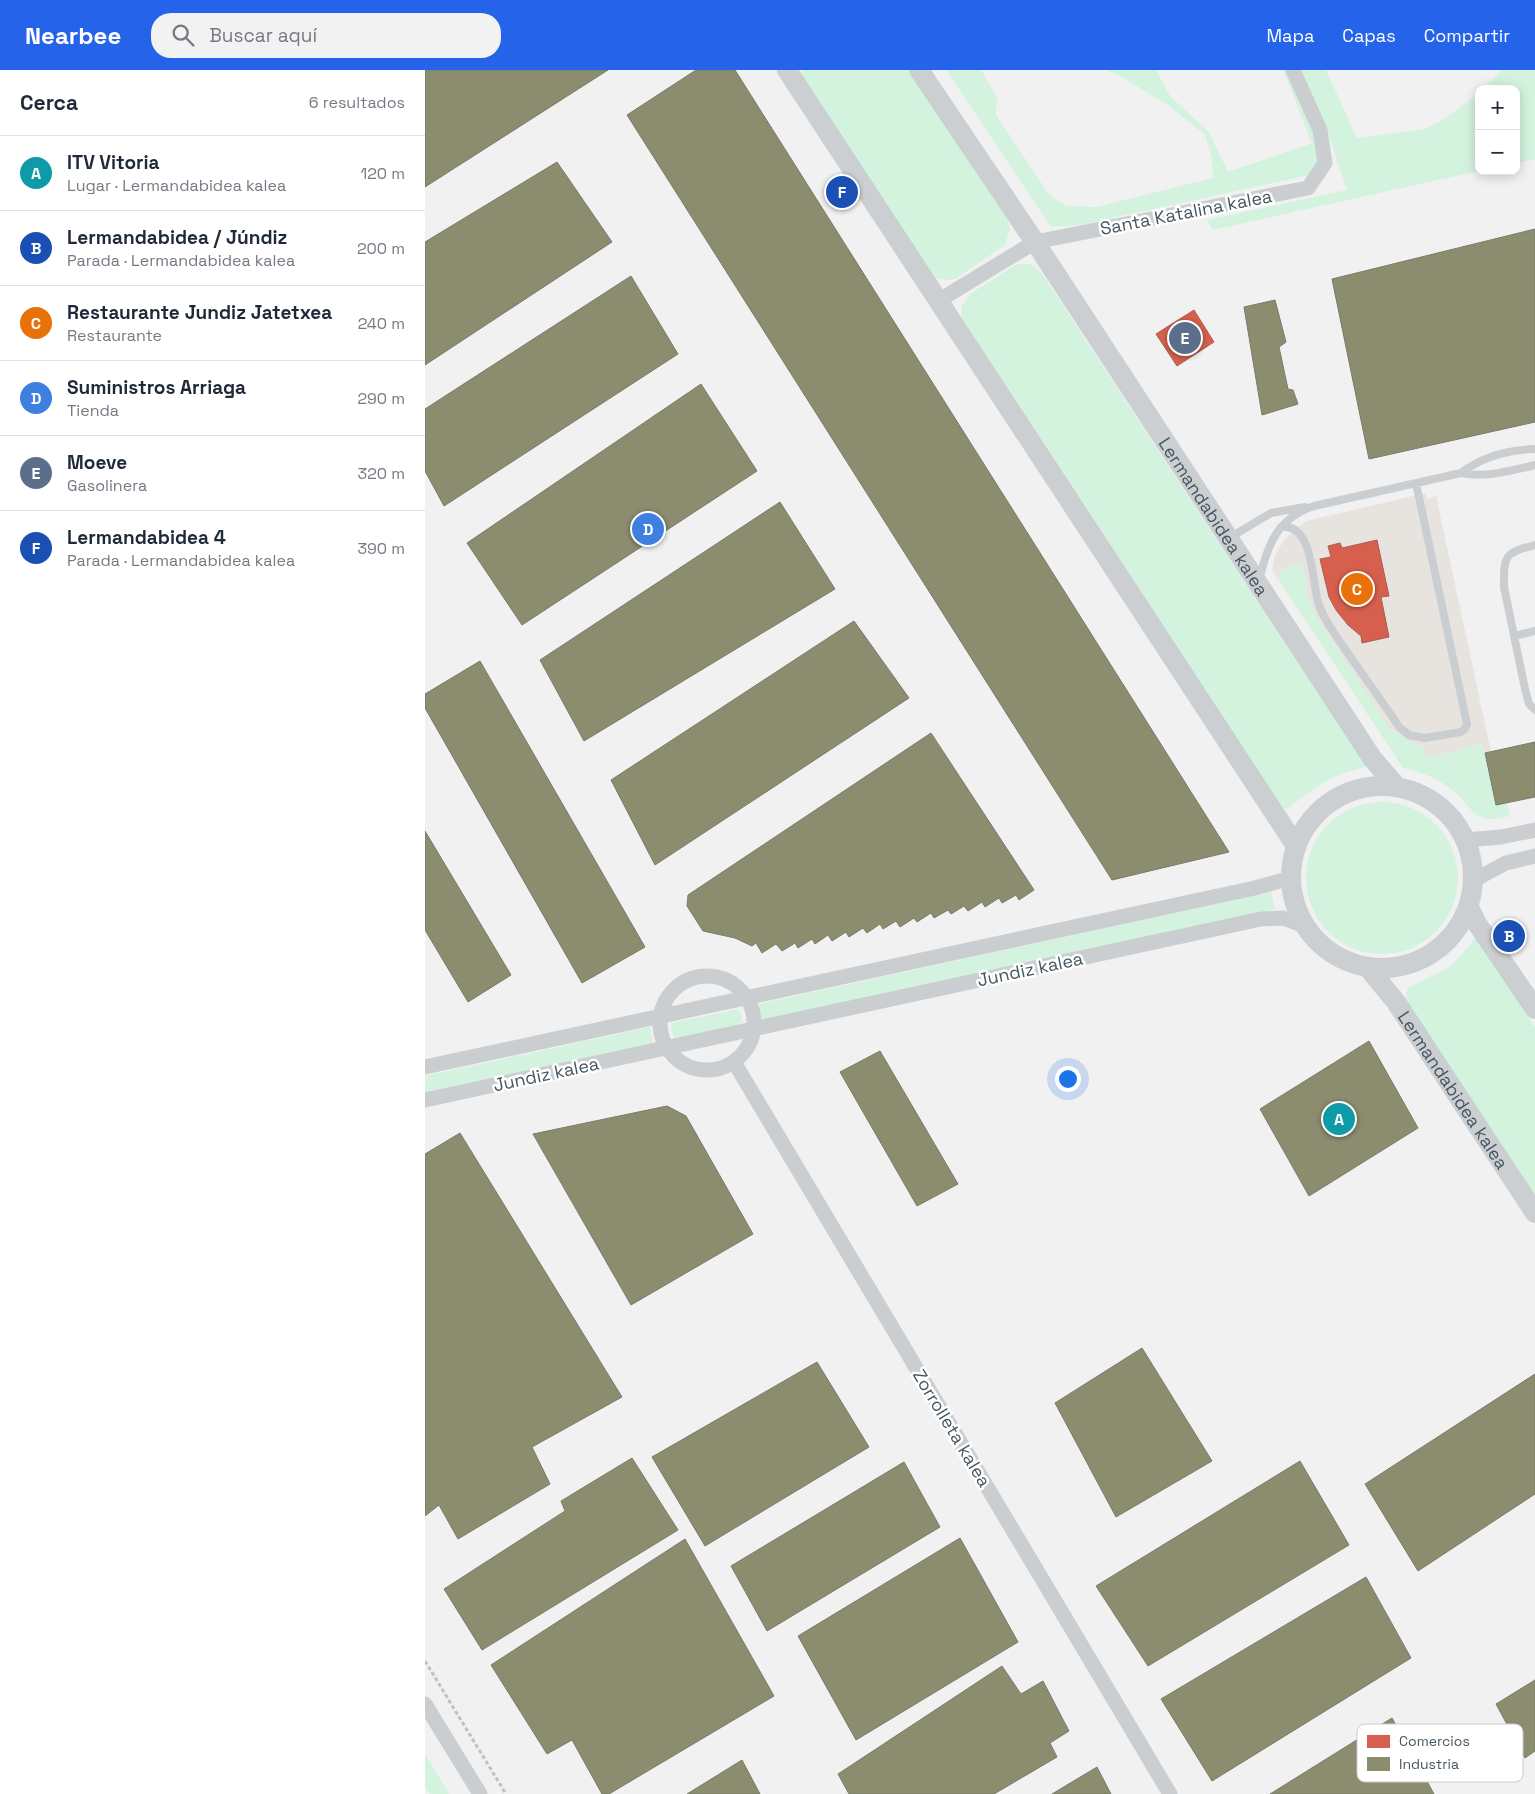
<!DOCTYPE html>
<html lang="es">
<head>
<meta charset="utf-8">
<style>
  body { margin:0; font-family:"Space Grotesk",sans-serif; background:#f2f2f3; color:#1f2937 }
  .controls { position:absolute; right:15px; top:15px; display:grid; overflow:hidden; border-radius:10px; box-shadow:0 2px 12px #0003 }
  .controls button { width:45px; height:45px; display:grid; place-items:center; padding:0; border:0; border-bottom:1px solid #e0e1e3; background:#fff; color:#1f2937; font:25px sans-serif }
  .you { position:absolute; left:642px; top:1008px; width:18px; height:18px; margin:-12px; border:4px solid #fff; border-radius:50%; background:#1a73e8; box-shadow:0 0 0 8px #1a73e833 }
  .badge { display:grid; place-items:center; width:32px; height:32px; border-radius:50%; background:#2563eb; color:#fff; font-size:16px; font-weight:700 }
  .pin { position:absolute; translate:-50% -50%; border:2px solid #fff; box-shadow:0 1px 5px #0006 }
  .list { margin:0; padding:0; list-style:none }
  h2 { display:flex; justify-content:space-between; align-items:center; height:65px; margin:0; padding:0 20px; font-size:21px }
  h2 small { font-size:16px; font-weight:400; color:#747a83 }
  .list li { display:grid; grid-template-columns:32px 1fr auto; gap:15px; align-items:center; box-sizing:border-box; height:75px; padding:0 20px; border-top:1px solid #e0e1e3 }
  .list b { display:block; font-size:19px; white-space:nowrap }
  .list p { margin:0; font-size:16px; white-space:nowrap; color:#747a83 }
  .list em { font-size:16px; font-style:normal; color:#747a83 }
  .icon { flex:none; width:28px; height:28px; fill:none; stroke:currentColor; stroke-width:2; stroke-linecap:round; stroke-linejoin:round }
  .map { position:relative; flex:none; width:1110px; height:1724px; overflow:hidden }
  header { display:flex; align-items:center; gap:30px; box-sizing:border-box; height:70px; padding:0 25px; background:#2563eb; color:#fff }
  header strong { font-size:24px }
  nav { display:flex; gap:28px; margin-inline-start:auto; font-size:18px }
  .search { width:350px; height:45px; background:#f2f2f3; display:flex; align-items:center; gap:12px; box-sizing:border-box; padding:0 18px; border-radius:20px; color:#747a83; font-size:19px }
  main { display:flex }
  aside { flex:1; background:#fff }
  .map>svg:first-child { display:block }
</style>
</head>
<body>
<header>
<strong>Nearbee</strong>
<div class="search"><svg class="icon" aria-label="search" viewBox="0 0 24 24"><circle cx="10" cy="10" r="6"/><path d="M15 15l6 6"/></svg>Buscar aquí</div>
<nav><a>Mapa</a><a>Capas</a><a>Compartir</a></nav>
</header>
<main>
<aside>
<h2>Cerca<small>6 resultados</small></h2>
<ul class="list">
<li><span class="badge" style="background:#0f9aa8">A</span><div><b>ITV Vitoria</b><p>Lugar · Lermandabidea kalea</p></div><em>120 m</em></li>
<li><span class="badge" style="background:#1a4fb4">B</span><div><b>Lermandabidea / Júndiz</b><p>Parada · Lermandabidea kalea</p></div><em>200 m</em></li>
<li><span class="badge" style="background:#e8710a">C</span><div><b>Restaurante Jundiz Jatetxea</b><p>Restaurante</p></div><em>240 m</em></li>
<li><span class="badge" style="background:#3f7fe0">D</span><div><b>Suministros Arriaga</b><p>Tienda</p></div><em>290 m</em></li>
<li><span class="badge" style="background:#5c6f8a">E</span><div><b>Moeve</b><p>Gasolinera</p></div><em>320 m</em></li>
<li><span class="badge" style="background:#1a4fb4">F</span><div><b>Lermandabidea 4</b><p>Parada · Lermandabidea kalea</p></div><em>390 m</em></li>
</ul>
</aside>
<div class="map">
<svg width="1110" height="1724" viewBox="0 0 1110 1724">
  <rect width="100%" height="100%" fill="#f2f1f1"/>
  <path fill="#e7e4df" d="M1001,423L1002,429L1011,426L1066,682L1060,683L1057,674L1015,685L1001,686L998,676L988,674L980,669L973,661L967,662L892,548L884,530L877,494L854,507V511L847,500L849,488L856,475L862,467L881,451Z"/>
  <path fill="#d4f3de" d="M377,0H484L583,150L585,159L580,175L530,209L519,210L511,208L502,199L378,10Z
    M521,0H556L572,27L571,45L625,126L642,136L671,137L788,108L787,88L780,65L744,36L695,6L681,0H733V3L745,26L784,62L803,102L887,73L858,0H863L894,72L892,90L885,105L655,155L626,157Z
    M875,0H901L932,68L999,59L1019,49L1054,23V101L788,160L782,150L922,120L902,61Z
    M1076,0H1110V89L1091,93V19H1058Z
    M593,194H605L616,202L941,697C904,705 891,717 862,739L858,738L536,248L537,235L545,224L588,196Z
    M877,493L884,530L892,548L967,662L973,661C980,670 986,674 998,676L1002,686L1015,685L1057,674L1071,735L1082,733L1085,746C1076,748 1067,751 1058,748C1047,745 1041,732 1033,725C1017,710 999,703 978,698L854,511L856,502L861,497Z
    M881 808a76 76 0 1 1 152 0a76 76 0 1 1-152 0Z
    M846,822L850,839L337,950L333,934Z
    M1051,867L1110,957V1129L983,934L981,923L983,918L1024,897L1035,887Z
    M314,939L317,946L316,954L250,969L246,960V953Z
    M225,957L228,973L0,1022V1006Z
    M0,1684L24,1724H5L0,1716Z"/>
  <path fill="#d6604d" stroke="#ab5d53" d="M769,240L789,272L752,296L731,264Z
    M952,470L964,526L956,527L964,567L937,573L936,566L923,555L911,540L904,527L895,489L906,487L903,476L915,473L917,478Z"/>
  <path fill="#8c8c6e" stroke="#777c6a" d="M0,0H183L0,117Z
    M271,0H310L804,782L687,810L202,45Z
    M132,92L187,172L0,295V172Z
    M1110,159V352L944,389L907,209Z
    M206,206L253,284L19,436L0,401V339Z
    M850,230L861,272L854,277L863,319L868,320L873,334L837,345L819,237Z
    M276,314L332,401L97,555L42,473Z
    M355,432L410,519L159,671L115,590Z
    M429,551L484,628L230,795L186,710Z
    M55,591L220,877L157,913L0,638V624Z
    M506,663L609,820L594,830L591,825L577,833L574,828L560,837L557,832L543,841L539,836L526,844L523,840L509,848L506,843L492,852L489,848L475,857L471,851L458,859L455,854L442,863L438,858L424,867L421,862L407,871L403,865L390,874L387,869L373,878L370,873L357,881L351,874L337,883L331,873L327,876L310,868L278,861L262,836L263,825Z
    M1110,672V727L1071,735L1060,683Z
    M0,761L86,905L43,932L0,860Z
    M944,971L993,1058L884,1126L835,1039Z
    M455,981L533,1114L492,1136L415,1002Z
    M242,1036L261,1046L328,1164L206,1235L108,1064Z
    M35,1063L197,1327L107,1377L125,1414L33,1469L14,1435L0,1446V1084Z
    M717,1278L787,1391L691,1447L630,1333Z
    M392,1292L444,1377L280,1476L227,1387Z
    M1110,1304V1424L993,1501L940,1414Z
    M207,1388L253,1460L57,1580L19,1519L140,1441L136,1431Z
    M875,1391L924,1475L723,1596L671,1516Z
    M479,1392L515,1457L342,1561L306,1496Z
    M535,1468L593,1572L431,1670L373,1566Z
    M260,1469L349,1626L184,1724H177L147,1670L122,1684L66,1595Z
    M941,1507L986,1588L787,1711L736,1629Z
    M577,1596L596,1624L618,1611L644,1661L625,1673L632,1687L569,1724H424L413,1704Z
    M1110,1610V1681L1100,1688L1071,1634Z
    M967,1648L1009,1724H845Z
    M317,1690L335,1724H262Z
    M672,1697L686,1724H627Z"/>
  <g fill="none" stroke-linecap="round" stroke-linejoin="round">
    <path stroke="#b8c6c1" stroke-width="3" stroke-dasharray="4 2.5" stroke-linecap="butt" d="M0,1591L81,1724"/>
    <path stroke="#cbced1" stroke-width="8" d="M1036,403C1057,387 1084,380 1110,379
      M856,457C888,453 887,510 893,532C899,551 913,568 924,585C941,609 958,633 975,658L984,665L1000,668L1036,662L1040,659L1042,654L991,413
      M804,468L846,443L880,437
      M1110,475C1079,483 1079,485 1079,517L1100,619L1104,634L1110,640
      M834,509C844,474 851,449 889,436L1036,403C1060,408 1086,401 1110,395
      M1089,566L1110,561"/>
    <path stroke="#cbced1" stroke-width="15" d="M513,231L610,172L883,118L900,93L895,60L868,0
      M1041,770L1076,767L1110,760
      M1049,810L1081,793L1110,786
      M235 953a47 47 0 1 1 94 0a47 47 0 1 1-94 0Z
      M309,992L745,1724
      M0,997L830,818L866,808
      M0,1030L836,849L858,848L880,856
      M0,1634L55,1724"/>
    <g stroke="#cbcfd2" stroke-width="20">
      <path d="M362,0L871,776"/>
      <path id="s1" d="M494,0L610,172L947,688L971,716"/>
      <circle cx="957" cy="807" r="91"/>
      <path d="M1044,837L1051,852L1110,939"/>
      <path id="s2" d="M943,898L971,932L1110,1143"/>
    </g>
  </g>
  <g text-anchor="middle" dominant-baseline="central" stroke-width="5" stroke-linejoin="round" paint-order="stroke">
    <g font-size="18" fill="#465661" stroke="#fff">
      <text transform="translate(761 142) rotate(-11)">Santa Katalina kalea</text>
      <text stroke="none"><textPath href="#s1" startOffset="535">Lermandabidea kalea</textPath></text>
      <text transform="translate(605 899) rotate(-12)">Jundiz kalea</text>
      <text transform="translate(121 1004) rotate(-12)">Jundiz kalea</text>
      <text stroke="none"><textPath href="#s2" startOffset="149">Lermandabidea kalea</textPath></text>
      <text transform="translate(527 1358) rotate(59)">Zorrolleta kalea</text>
    </g>
  </g>
  <rect x="932" y="1654" width="166" height="58" rx="8" fill="#fff" stroke="#c8ccd0" stroke-width="1"/>
  <rect x="942" y="1665" width="23" height="13" fill="#d6604d"/>
  <rect x="942" y="1687" width="23" height="14" fill="#8c8c6e"/>
  <g font-size="14" fill="#465661">
    <text x="974" y="1676">Comercios</text>
    <text x="974" y="1699">Industria</text>
  </g>
</svg>
<div class="controls">
<button>+</button>
<button>−</button>
</div>
<div class="you"></div>
<div class="pin badge" style="left:914px;top:1049px;background:#0f9aa8">A</div>
<div class="pin badge" style="left:1084px;top:866px;background:#1a4fb4">B</div>
<div class="pin badge" style="left:932px;top:519px;background:#e8710a">C</div>
<div class="pin badge" style="left:223px;top:459px;background:#3f7fe0">D</div>
<div class="pin badge" style="left:760px;top:268px;background:#5c6f8a">E</div>
<div class="pin badge" style="left:417px;top:122px;background:#1a4fb4">F</div>
</div>
</main>
</body>
</html>
